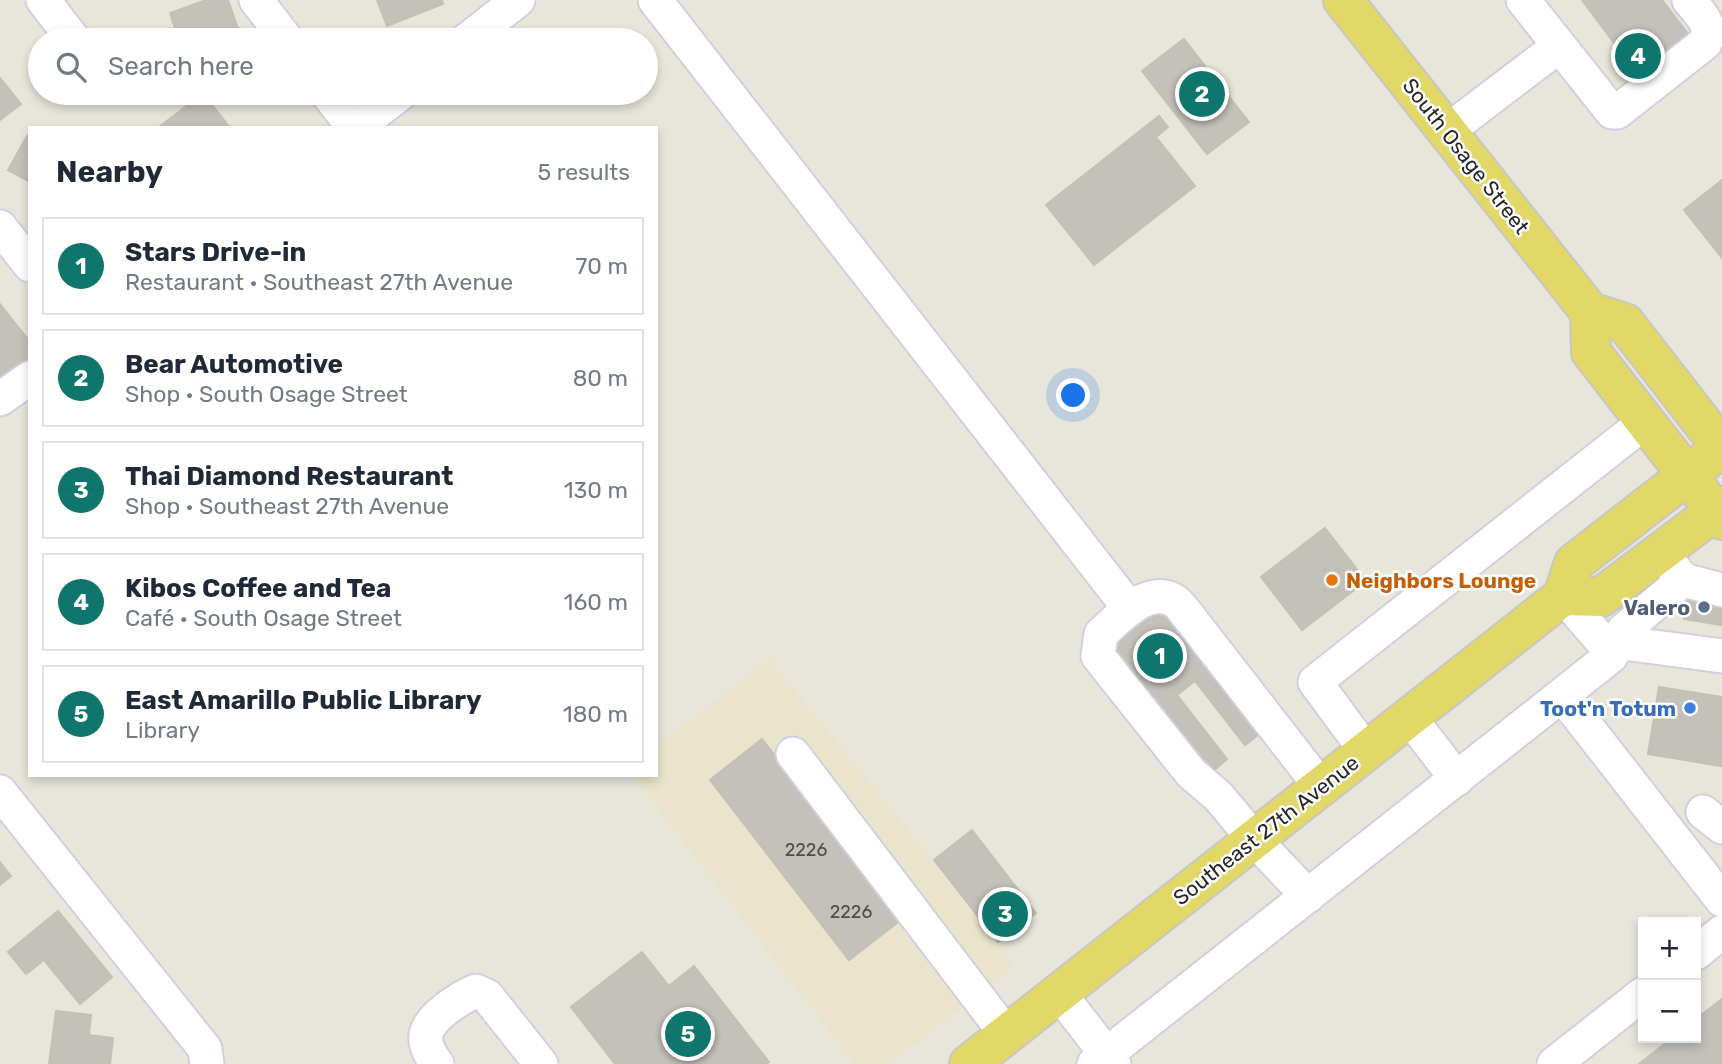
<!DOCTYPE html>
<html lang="en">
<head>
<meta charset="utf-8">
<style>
  body { margin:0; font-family:Rubik,sans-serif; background:#f2f2f3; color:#1f2937 }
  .controls { position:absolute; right:21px; bottom:21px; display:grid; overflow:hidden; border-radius:0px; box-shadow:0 4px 10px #0003 }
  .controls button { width:63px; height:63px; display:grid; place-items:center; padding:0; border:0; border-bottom:2px solid #e0e1e3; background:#fff; color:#1f2937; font:35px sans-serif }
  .you { position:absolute; left:1074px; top:396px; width:24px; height:24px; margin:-18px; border:5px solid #fff; border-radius:50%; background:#1a73e8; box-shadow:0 0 0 10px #1a73e833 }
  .badge { display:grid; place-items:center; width:46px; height:46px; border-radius:50%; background:#0f766e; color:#fff; font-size:23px; font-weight:700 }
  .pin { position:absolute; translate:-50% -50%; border:4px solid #fff; box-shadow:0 2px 7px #0006 }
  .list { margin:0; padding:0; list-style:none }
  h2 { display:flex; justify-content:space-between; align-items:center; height:91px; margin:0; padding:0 28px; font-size:30px }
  h2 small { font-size:23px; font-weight:400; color:#747a83 }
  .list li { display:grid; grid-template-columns:46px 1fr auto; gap:21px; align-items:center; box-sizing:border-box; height:98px; margin:0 14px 14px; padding:0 14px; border:2px solid #e0e1e3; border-radius:0px }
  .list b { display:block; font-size:26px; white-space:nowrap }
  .list p { margin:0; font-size:23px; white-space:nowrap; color:#747a83 }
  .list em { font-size:23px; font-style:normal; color:#747a83 }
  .icon { flex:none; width:38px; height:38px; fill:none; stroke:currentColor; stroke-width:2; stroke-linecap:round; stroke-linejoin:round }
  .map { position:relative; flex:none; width:1722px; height:1064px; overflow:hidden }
  .search { position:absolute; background:#fff; box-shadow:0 4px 10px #0003; left:28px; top:28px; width:630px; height:77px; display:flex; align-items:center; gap:18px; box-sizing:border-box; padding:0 24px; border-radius:38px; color:#747a83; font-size:26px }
  .panel { position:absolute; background:#fff; box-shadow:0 4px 10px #0003; left:28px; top:126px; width:630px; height:651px; border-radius:0px }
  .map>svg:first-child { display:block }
</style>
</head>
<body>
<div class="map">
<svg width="1722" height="1064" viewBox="0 0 1722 1064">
  <rect width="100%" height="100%" fill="#e8e5da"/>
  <path fill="#e9e4cb" d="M769,659L899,818L1014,967L889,1064H855L632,775H656V747Z"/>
  <path fill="#c4c1ba" stroke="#c3c0b4" stroke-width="2" d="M206,0H228L242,40H179L170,13Z
    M377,0H442L443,4L387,26Z
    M1582,0H1662L1692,39L1641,79Z
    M1184,39L1249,122L1207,154L1142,71Z
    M0,78L21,104L0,120Z
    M203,93L230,128H158Z
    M1159,116L1168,127L1156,137L1195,186L1094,265L1046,205Z
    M27,136L30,137V182L8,170Z
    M1722,180V258L1684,210Z
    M0,304L30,342V357L0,380Z
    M1325,528L1366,581L1302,630L1261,577Z
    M1689,593L1722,598L1721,625L1684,619Z
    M1161,609L1259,734L1245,745L1195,681L1177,695L1227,759L1211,773L1112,647Z
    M1659,687L1722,697L1721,766L1648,754Z
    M762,739L902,919L849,960L710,780Z
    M972,830L1036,913L998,942L934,860Z
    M0,862L11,876L0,885Z
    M58,911L112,977L80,1004L44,960L26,974L8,952Z
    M642,952L669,986L694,966L769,1062L766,1064H615L571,1007Z
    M1722,999V1064H1639L1672,1038H1696V1019Z
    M56,1011L91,1015L89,1035L113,1038L110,1064H49Z"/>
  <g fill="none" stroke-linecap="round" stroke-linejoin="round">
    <defs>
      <path id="minor" d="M43,0L74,40
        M256,0L287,40
        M655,0L1130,609
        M1523,0L1612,112H1617L1705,43C1714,25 1700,14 1689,0
        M467,40L518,0
        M327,93L354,128
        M356,128L401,93
        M1446,132L1559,46
        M0,227L30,265
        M0,399L30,378
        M1683,580L1722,590
        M1563,596L1601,640L1722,656
        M1562,695L1611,656L1624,630L1683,580L1662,553
        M1409,717L1457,779
        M1366,751L1315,682L1645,422
        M793,754L1006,1034
        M0,792L205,1049L207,1064
        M1703,812L1722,827
        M1308,896L1254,839L1218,796L1191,773L1098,656L1101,634C1118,619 1147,586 1173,600C1177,602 1182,608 1185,612L1321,787
        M1696,953L1722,932
        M1059,993L1114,1064
        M437,1064C418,1039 424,1026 447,1008C457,1001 465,995 476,991L487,996L541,1064
        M1094,1064L1562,695L1722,900
        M1554,1064L1643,994"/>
      <path id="major" d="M1343,0L1590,312L1625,323L1722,448
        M1590,312L1591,352L1722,520
        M1563,596L1601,597L1722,506
        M969,1064L1563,596L1574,563L1722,448"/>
    </defs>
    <use href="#minor" stroke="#d0d0df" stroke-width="37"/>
    <use href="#major" stroke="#c7c7c7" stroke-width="42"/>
    <use href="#minor" stroke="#fff" stroke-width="33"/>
    <use href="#major" stroke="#e1d867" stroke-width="38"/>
  </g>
  <circle fill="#e8710a" stroke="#fff" stroke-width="2.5" cx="1332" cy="580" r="7"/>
  <circle fill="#5c6f8a" stroke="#fff" stroke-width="2.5" cx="1704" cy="607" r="7"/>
  <circle fill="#3f7fe0" stroke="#fff" stroke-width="2.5" cx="1690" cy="708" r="7"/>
  <g text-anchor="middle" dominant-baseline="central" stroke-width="5" stroke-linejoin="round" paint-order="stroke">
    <g font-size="18" fill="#4e4e4c">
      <text x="806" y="850">2226</text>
      <text x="851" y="912">2226</text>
    </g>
    <g font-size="21" fill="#272727" stroke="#fff">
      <text transform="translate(1466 156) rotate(52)">South Osage Street</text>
      <text transform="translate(1266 830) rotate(-38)">Southeast 27th Avenue</text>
    </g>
    <g font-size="21" font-weight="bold" fill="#c56008" stroke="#fff" text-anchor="start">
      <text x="1346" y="580">Neighbors Lounge</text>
    </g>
    <g font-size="21" font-weight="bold" fill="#4e5e75" stroke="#fff" text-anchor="end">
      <text x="1690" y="607">Valero</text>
    </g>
    <g font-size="21" font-weight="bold" fill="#366cbe" stroke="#fff" text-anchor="end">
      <text x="1676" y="708">Toot'n Totum</text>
    </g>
  </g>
</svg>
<div class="controls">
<button>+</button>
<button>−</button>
</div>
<div class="you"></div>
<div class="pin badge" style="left:1160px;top:656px">1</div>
<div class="pin badge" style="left:1202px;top:94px">2</div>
<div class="pin badge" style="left:1005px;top:914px">3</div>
<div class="pin badge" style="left:1638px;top:56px">4</div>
<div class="pin badge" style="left:688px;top:1034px">5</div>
<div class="search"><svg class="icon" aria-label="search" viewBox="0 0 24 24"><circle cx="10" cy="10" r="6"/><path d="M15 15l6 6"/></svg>Search here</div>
<section class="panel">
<h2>Nearby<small>5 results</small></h2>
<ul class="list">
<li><span class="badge">1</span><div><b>Stars Drive-in</b><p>Restaurant · Southeast 27th Avenue</p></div><em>70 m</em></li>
<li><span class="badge">2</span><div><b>Bear Automotive</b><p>Shop · South Osage Street</p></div><em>80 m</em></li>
<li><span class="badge">3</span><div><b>Thai Diamond Restaurant</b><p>Shop · Southeast 27th Avenue</p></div><em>130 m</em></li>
<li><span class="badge">4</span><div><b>Kibos Coffee and Tea</b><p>Café · South Osage Street</p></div><em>160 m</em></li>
<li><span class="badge">5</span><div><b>East Amarillo Public Library</b><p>Library</p></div><em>180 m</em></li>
</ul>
</section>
</div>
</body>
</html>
